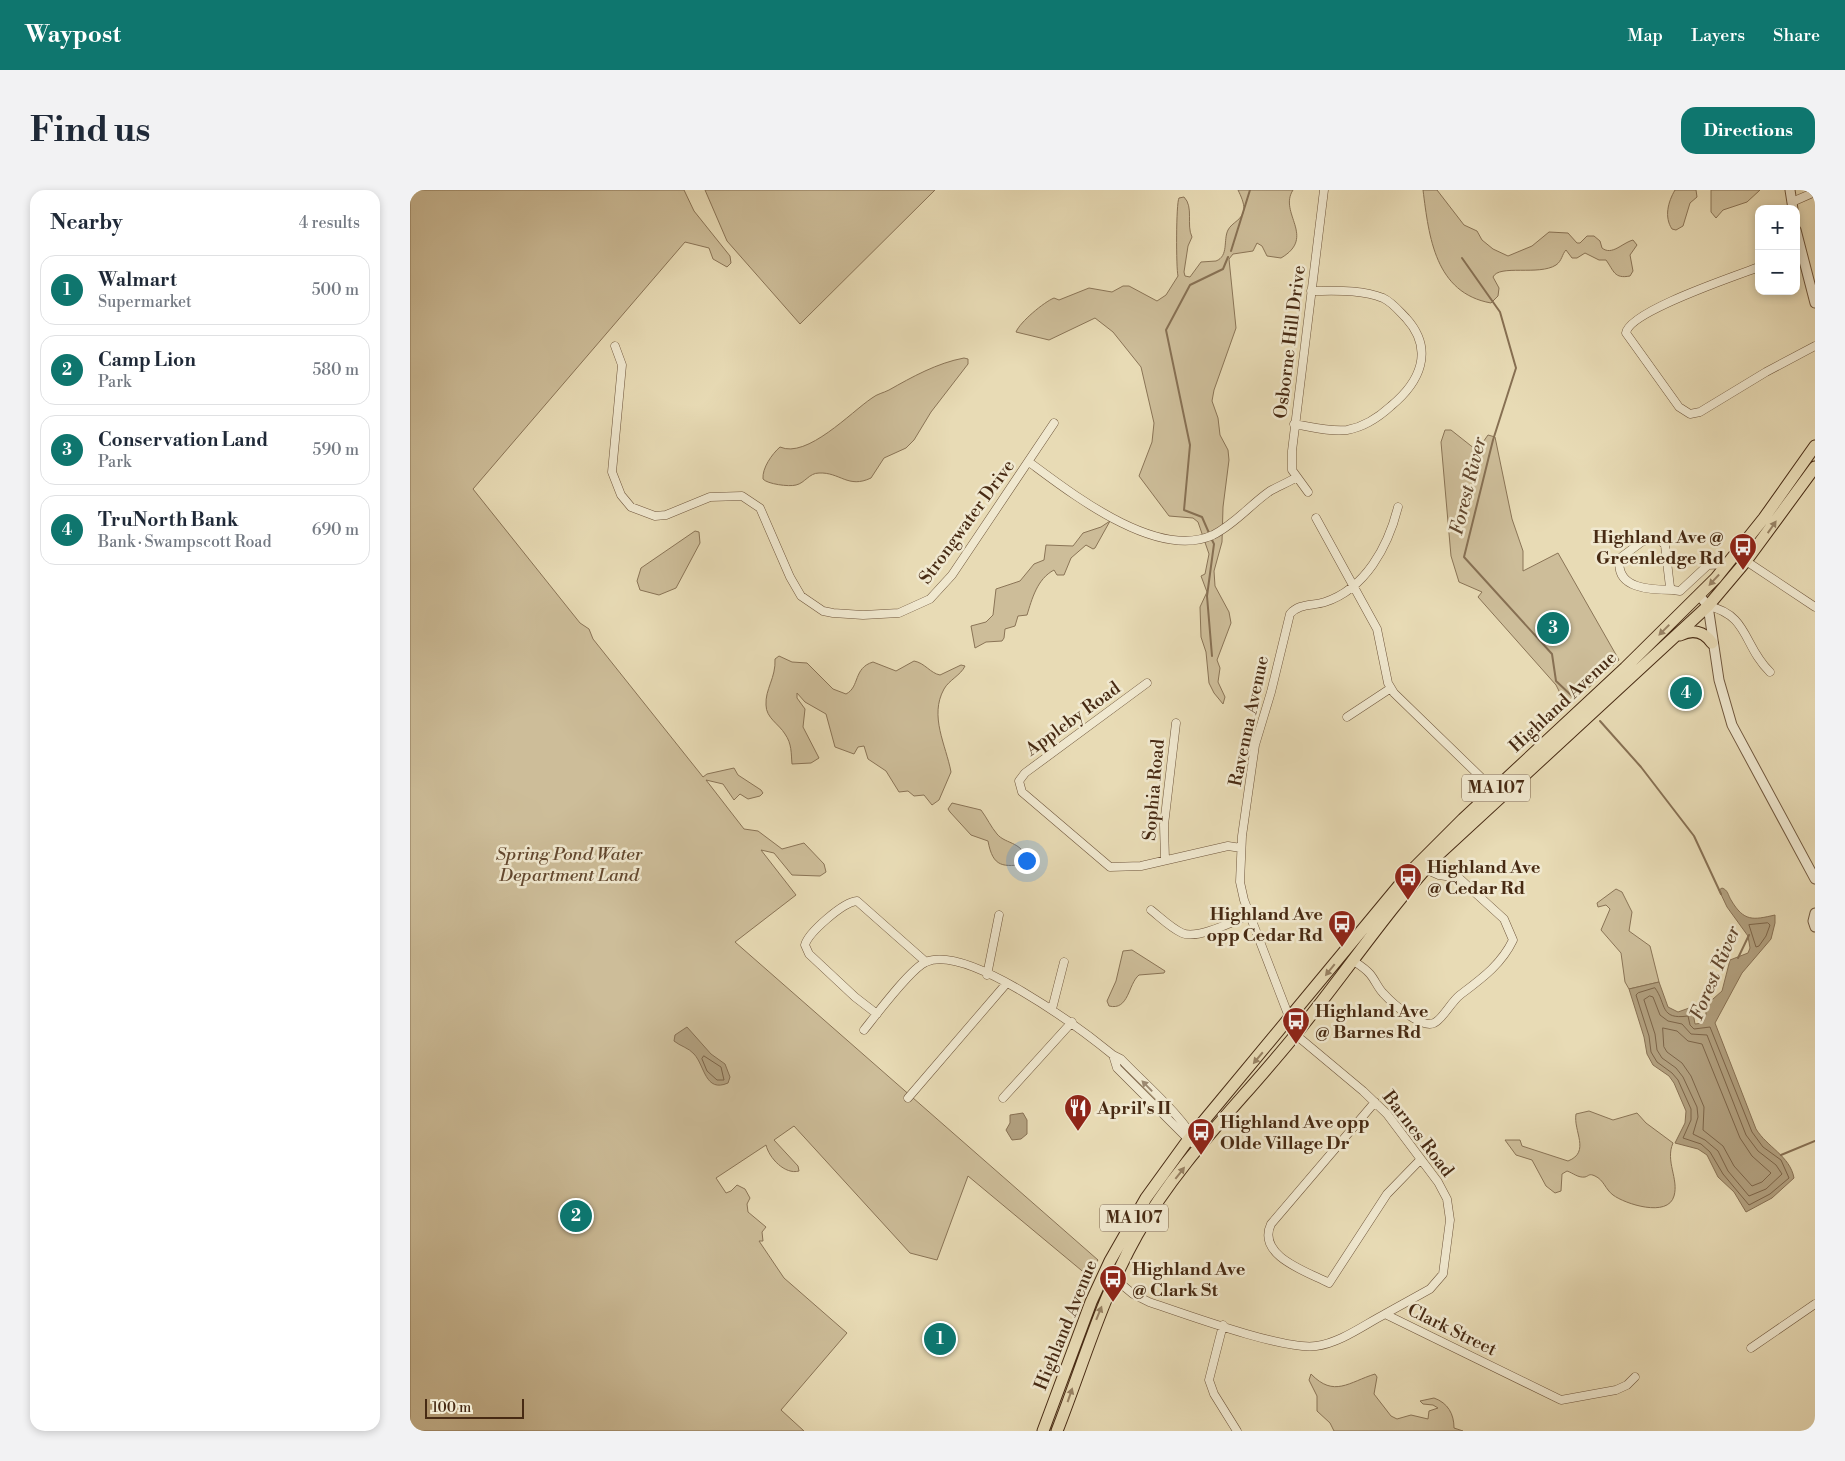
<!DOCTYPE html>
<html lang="en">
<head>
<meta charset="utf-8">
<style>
  body { margin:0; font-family:"Libre Bodoni",serif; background:#f2f2f3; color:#1f2937 }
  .controls { position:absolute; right:15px; top:15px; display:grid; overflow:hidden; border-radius:10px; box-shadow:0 2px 8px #0003 }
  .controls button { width:45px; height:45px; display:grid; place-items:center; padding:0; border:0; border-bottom:1px solid #e0e1e3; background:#fff; color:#1f2937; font:25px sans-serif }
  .scale { position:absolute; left:15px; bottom:12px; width:99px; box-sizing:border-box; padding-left:5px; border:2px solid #472a13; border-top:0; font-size:14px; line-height:18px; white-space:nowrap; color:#472a13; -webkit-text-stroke:4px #f0e8cf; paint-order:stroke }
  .you { position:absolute; left:616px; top:670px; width:18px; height:18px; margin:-12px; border:4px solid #fff; border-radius:50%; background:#1a73e8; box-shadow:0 0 0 8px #1a73e833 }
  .badge { display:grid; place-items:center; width:32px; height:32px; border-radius:50%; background:#0f766e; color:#fff; font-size:16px; font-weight:700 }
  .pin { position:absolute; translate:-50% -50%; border:2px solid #fff; box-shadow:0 1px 5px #0006 }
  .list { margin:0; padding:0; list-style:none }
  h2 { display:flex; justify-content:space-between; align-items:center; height:65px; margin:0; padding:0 20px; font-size:21px }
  h2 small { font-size:16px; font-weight:400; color:#747a83 }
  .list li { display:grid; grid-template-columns:32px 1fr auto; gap:15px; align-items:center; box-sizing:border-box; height:70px; margin:0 10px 10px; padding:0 10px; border:1px solid #e0e1e3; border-radius:15px }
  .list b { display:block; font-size:19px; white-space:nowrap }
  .list p { margin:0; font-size:16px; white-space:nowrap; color:#747a83 }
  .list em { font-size:16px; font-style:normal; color:#747a83 }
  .map { position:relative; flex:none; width:1405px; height:1241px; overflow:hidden; border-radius:15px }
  header { display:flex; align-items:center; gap:30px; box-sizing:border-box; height:70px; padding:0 25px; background:#0f766e; color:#fff }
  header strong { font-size:24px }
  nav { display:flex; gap:28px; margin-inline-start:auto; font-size:18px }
  .intro { display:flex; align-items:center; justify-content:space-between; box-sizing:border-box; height:120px; padding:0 30px }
  h1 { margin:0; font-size:35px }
  .button { padding:12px 22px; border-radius:15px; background:#0f766e; color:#fff; font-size:18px; font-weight:700 }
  main { display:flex; gap:30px; padding:0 30px }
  aside { flex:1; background:#fff; border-radius:15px; box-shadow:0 2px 8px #0003 }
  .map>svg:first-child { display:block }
</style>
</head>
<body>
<header>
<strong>Waypost</strong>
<nav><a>Map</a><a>Layers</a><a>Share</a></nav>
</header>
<div class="intro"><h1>Find us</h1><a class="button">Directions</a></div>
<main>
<aside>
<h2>Nearby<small>4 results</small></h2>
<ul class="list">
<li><span class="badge">1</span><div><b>Walmart</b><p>Supermarket</p></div><em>500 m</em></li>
<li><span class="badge">2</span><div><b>Camp Lion</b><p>Park</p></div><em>580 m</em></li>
<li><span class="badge">3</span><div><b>Conservation Land</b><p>Park</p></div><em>590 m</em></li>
<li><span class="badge">4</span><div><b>TruNorth Bank</b><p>Bank · Swampscott Road</p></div><em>690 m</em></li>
</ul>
</aside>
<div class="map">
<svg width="1405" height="1241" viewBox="0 0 1405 1241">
  <rect width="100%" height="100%" fill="#e8dbb5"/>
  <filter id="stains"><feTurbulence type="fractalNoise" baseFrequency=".004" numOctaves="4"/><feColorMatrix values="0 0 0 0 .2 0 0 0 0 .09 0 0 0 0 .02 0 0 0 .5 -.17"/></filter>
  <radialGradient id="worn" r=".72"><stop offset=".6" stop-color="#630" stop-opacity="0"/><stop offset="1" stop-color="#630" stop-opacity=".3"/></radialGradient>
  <path fill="#cdbd99" stroke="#8a7456" d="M0,0H274L284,21L320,66L321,73L317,77L303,69L299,58L275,52L63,299L170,433L179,439L183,449L293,587L297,584L324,578L328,585L351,600L353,603L350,606L338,609L330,604L324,610L313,594L296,590L334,639L348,641L372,659L394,653L414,674L416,682L410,686L382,685L364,663L351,660L386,705L325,752L688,1070L677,1085L558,986L527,1070L500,1063L384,936L364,950L388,976L389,981C375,985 359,968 356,955L306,988L316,1003L321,1001L327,995L335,999L340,1008L337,1014L338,1022L356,1037L352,1042L353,1051H349L374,1088L437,1143L371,1220L394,1241H0Z
    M295,0H525L390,134L317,51Z
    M828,0H883C868,23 907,47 871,68L857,66L852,56L847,53L843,61L823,64L819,69L826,138L804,200L802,211L808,228L810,245L818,260L819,270L813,317L812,352L804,381L805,396L819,422L821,433L807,470L810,478L808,492L815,507L813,514L804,503L799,493L796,462L791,447L790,417L797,402L791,386L795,384L799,364L788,332L783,328L759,326L729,286L742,252L744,233L731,177L703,142L685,128L639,150L606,142C610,132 634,112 644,108L649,110L679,98L702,102L713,96H719L747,111L756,105L768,86C766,78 766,13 769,8L774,7C784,17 776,35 782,47L778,56L774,82L775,86L780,87L791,72L806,71C819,66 813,50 818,40C822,32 833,30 834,19C834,13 831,6 828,0Z
    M1013,0H1027L1054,35L1067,41L1072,50L1083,59L1098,66L1122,56L1139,42L1158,43L1167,53H1170L1177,46H1184L1190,51L1192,58C1202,66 1212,53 1223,50L1227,55L1220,65L1223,81L1220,86C1204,89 1204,81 1196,70H1189L1175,63L1167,68H1162L1156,60C1152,64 1152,71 1146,75C1129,86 1089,74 1083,87L1089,98L1088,106L1081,113C1025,103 1019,47 1013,0Z
    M1265,0H1286L1287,7L1280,13L1273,36L1266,40L1262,39C1254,27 1258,12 1265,0Z
    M1301,0H1350L1337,12L1313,20L1306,28L1301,22Z
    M554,168L558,169V174L521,222L504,250L496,258L474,268L461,288C438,299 430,282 409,283C399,283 395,293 386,295C379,297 357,294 353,289C352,278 362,264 370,257C397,269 441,222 462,208C467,204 473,203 479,200C502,187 527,173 554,168Z
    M1035,240H1041L1065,259L1071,255L1078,245L1085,247L1102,329L1113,361V381L1148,363L1209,470L1162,513L1152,501L1150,503L1146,495L1068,407L1072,402L1049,392L1041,366L1031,252Z
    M700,331L685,358L683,359L676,355L661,368L654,385H647L644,380C627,389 622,409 617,425L608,426L605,436L595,439L594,448L592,451L576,452L565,458L561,436L576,432L583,425L586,399L610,391L624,374L634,370L636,355L663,356L673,343L691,337Z
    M285,341L289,342L290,353L266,398L249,405L230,400L227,391L231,378Z
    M369,466L382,472L397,473L423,499L436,504C450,497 443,478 463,472L486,481L504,471C515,473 520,483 530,485L551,475L555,476C551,485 539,490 534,499C519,526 536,555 541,582L529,610L522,615L514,605L504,606L498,601L489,602L476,581L458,569L454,556L448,557L444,564L425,557L416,524L395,512L387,503V508L395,519L393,537L409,568L401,573L382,574C381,563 382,554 375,544C369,534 356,528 356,515C355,499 366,488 365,469Z
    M542,613L571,620C577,628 581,637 587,644C596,655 615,651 617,674C593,677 583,678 578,651L561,645L540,622L538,619Z
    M1206,699L1212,702L1222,722L1219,741L1240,756L1249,792L1219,799L1215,792L1211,763L1191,740L1200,719L1196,715L1188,717L1187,713Z
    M722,760L755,781L754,783L729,785C718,794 719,821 699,816L697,811L706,791L713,761Z
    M1179,921L1203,930L1227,923L1236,933L1263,953C1255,971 1269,989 1264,1006C1258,1028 1215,1014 1203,1005C1195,999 1194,990 1185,986C1179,983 1179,986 1175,987C1168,988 1163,983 1157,981L1152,984L1151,1001L1145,1003L1136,996L1122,970L1106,965L1095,950H1110L1112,956L1158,971C1181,962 1163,941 1166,924Z
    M901,1184C924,1208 939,1192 965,1184L967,1187L964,1204L981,1226L987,1229L1001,1225L1018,1229L1019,1221L1028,1218L1023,1215L1013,1214L1010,1211L1024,1208C1038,1213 1044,1224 1044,1238L1053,1241H924L920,1233L907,1221V1206L899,1190Z"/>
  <path fill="#b19f7e" stroke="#877053" d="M1312,698C1318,700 1318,705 1321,710C1334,732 1343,730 1365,725V733L1361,749L1332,783L1305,833L1346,939C1357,957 1380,966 1384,988L1362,1008L1336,1022L1324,1002L1308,987L1297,965L1288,959L1265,953L1275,933L1276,921L1264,893L1259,886L1243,875L1237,864L1234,847L1219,799L1249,792L1258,817L1268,822L1282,817L1285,834L1293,833L1296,824L1295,816L1312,801L1320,770L1338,763L1340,758L1338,746L1317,717L1309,700Z
    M277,837L301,864L315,874L320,887L318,893C295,903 295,876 284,864C279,858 270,856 264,851L265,845Z
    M613,923L617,930V944L611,949L602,950L596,940L600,933V925Z"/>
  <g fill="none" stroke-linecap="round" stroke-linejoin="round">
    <path stroke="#7c6448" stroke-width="1" d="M1358,733L1360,735L1356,746L1349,756L1346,757L1339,735Z
      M1245,798C1257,814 1249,830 1278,826L1280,835L1284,839L1300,837L1342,942L1353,957L1371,970L1379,988L1360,1004L1339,1015L1313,984L1300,962L1291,954L1273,948L1281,930V919L1268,890L1262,883L1247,872L1241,862L1239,846L1226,805L1228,803Z
      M1240,806L1243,807L1250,825L1258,831L1272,834L1281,844L1297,845L1336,945L1348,961L1366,975L1372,984L1356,999L1339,1006L1318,981L1308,961L1295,950L1283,944L1288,927L1287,917L1273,887L1266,878L1252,868L1247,860L1245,844L1234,810Z
      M1253,838L1267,841L1278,851L1292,854L1330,948L1342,966L1361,983L1352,992L1342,996L1324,976L1313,956L1293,940L1294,917L1281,886L1272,873L1257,862L1254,857Z
      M294,866L311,877L314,890H307L297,881L292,869Z"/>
    <path stroke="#877053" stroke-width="2" d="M821,61L840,0
      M1052,68L1090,122L1106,178L1083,250L1054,367L1142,464L1146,491L1163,507
      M799,343L792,327L774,320L780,255L756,140L780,95L813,79L818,67
      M801,348L804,354L797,406L802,466
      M1190,531L1231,577L1284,646L1311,704
      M1328,768L1339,745
      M1371,965L1405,951"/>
    <defs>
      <path id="minor" d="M1382,12L1405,2
        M1349,77C1326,86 1219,121 1216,143L1269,217L1280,224L1290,222L1356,182L1405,156
        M205,156L212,175L202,282L211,305L221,317L245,326L256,325L300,307L332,306L350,318L380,387L391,406L413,421L423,423L453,425L489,423L520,409L542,385L644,233
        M884,234C902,237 920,242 937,240C954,237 969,227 981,216C1010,192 1025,160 996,128C989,121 982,112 973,108C951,99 924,101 901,101
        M619,272C661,303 747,371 803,345C825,334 840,315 860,301C869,296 879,292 887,287
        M898,302L882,280V261L914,0
        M906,328L967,439L978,493L984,503L1084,600
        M1336,371L1405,417
        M1263,400C1241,400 1204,399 1210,368L1233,351L1248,348L1255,355L1260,397L1263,400L1270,401L1298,375L1318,374
        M1298,416C1339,425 1333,456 1360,482
        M737,493L615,583L609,591L612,602L700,677L731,676L818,656L831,658
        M937,527L981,498
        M1027,666L1038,685
        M755,670L754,635L766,533
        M741,720C751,728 761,738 772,743C787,750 824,731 839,725
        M942,770C948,774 955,778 960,784C965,790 968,798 973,803C982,813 1011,839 1024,833C1032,830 1041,812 1050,805C1071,789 1091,775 1103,750L1094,729L1049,688L1029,685L1015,679
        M577,785L589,725
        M642,819L654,772
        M467,824L445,807L399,764L395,755C398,743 433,712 447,711L516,772
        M454,840C466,825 501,778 516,772C557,754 670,838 703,865L711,869C738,897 771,924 790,958
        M703,865L707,878L782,953
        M498,908L596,794
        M593,908L662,832
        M965,912L861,1034C846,1066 898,1082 919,1093L977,1004L1011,969
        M704,1088L723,1104L739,1112C772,1123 875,1161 906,1156C930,1153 954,1135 975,1124L1151,1210L1206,1200L1217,1195L1225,1187
        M975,1124L1020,1099L1033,1084L1040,1030L1037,1009L1028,992L977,924L953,901L886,845L834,710L830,692L832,646L845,555L861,502L880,424C889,413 903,416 915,412C955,399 978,357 988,317
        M813,1135L799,1190L804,1204L827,1241
        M1341,1158L1405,1114"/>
      <path id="tertiary" d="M1380,0L1383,19
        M1386,40L1405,113
        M1289,405L1298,416L1309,490L1322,535L1405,689
        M1405,723L1403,731L1405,737"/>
      <path id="primary" d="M1270,445C1282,439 1294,441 1302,453
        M633,1241L681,1112L700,1071L736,1008L778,950L1001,681L1053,629L1215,478L1306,388L1354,328L1405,256
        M647,1241C673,1175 692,1107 727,1045C769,970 833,910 886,844C934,785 976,722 1027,666L1298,416L1336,371L1405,277"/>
    </defs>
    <use href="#minor" stroke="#6f563c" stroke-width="9"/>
    <use href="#tertiary" stroke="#6f563c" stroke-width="11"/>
    <use href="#primary" stroke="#472a13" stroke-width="13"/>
    <use href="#minor" stroke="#f0e8cf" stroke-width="8"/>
    <use href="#tertiary" stroke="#f0e8cf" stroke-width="9"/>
    <use href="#primary" stroke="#e8dbb5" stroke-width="11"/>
  </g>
  <defs><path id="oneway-solid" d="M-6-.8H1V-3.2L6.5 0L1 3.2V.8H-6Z" transform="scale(1.25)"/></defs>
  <g fill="#988264">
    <use href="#oneway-solid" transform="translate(1362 337) rotate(-55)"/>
    <use href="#oneway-solid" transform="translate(1304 390) rotate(133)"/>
    <use href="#oneway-solid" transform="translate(1254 440) rotate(135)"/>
    <use href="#oneway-solid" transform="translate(920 780) rotate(129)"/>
    <use href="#oneway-solid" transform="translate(848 868) rotate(130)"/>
    <use href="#oneway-solid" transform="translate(770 983) rotate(-52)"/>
    <use href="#oneway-solid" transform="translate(689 1123) rotate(-68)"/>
    <use href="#oneway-solid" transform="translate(660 1205) rotate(-71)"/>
  </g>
  <use fill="#9c8971" href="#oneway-solid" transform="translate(737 896) rotate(-134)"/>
  <defs>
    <symbol id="bus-pin" viewBox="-11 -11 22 30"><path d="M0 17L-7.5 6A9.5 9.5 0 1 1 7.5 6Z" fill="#8f2418" stroke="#f0e8cf"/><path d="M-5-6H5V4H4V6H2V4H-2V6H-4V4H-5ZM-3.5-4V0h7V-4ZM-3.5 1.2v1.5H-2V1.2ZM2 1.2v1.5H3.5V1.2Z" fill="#fff"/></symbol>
    <symbol id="restaurant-pin" viewBox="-11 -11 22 30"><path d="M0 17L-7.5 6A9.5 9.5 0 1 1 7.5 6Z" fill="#8f2418" stroke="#f0e8cf"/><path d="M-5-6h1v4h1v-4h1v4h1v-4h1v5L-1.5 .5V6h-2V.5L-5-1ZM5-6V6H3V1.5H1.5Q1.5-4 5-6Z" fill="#fff"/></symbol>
  </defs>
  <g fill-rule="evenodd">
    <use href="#bus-pin" x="1317" y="341" width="32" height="43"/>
    <use href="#bus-pin" x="982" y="671" width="32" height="43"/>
    <use href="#bus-pin" x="916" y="718" width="32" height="43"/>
    <use href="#bus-pin" x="870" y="815" width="32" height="43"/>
    <use href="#restaurant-pin" x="652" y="902" width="32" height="43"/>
    <use href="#bus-pin" x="775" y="926" width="32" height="43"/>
    <use href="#bus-pin" x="687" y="1073" width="32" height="43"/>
  </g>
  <g text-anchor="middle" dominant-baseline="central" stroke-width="5" stroke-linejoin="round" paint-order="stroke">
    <g fill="#f0e8cf" stroke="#7a634b" stroke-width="1">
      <rect x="1052" y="584.5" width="68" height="27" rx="4"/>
      <rect x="690" y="1014.5" width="68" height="27" rx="4"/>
    </g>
    <g font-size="16" font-weight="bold" fill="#472a13">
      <text x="1086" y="598">MA 107</text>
      <text x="724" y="1028">MA 107</text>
    </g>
    <g font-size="18" fill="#472a13" stroke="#f0e8cf">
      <text transform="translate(880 152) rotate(-83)">Osborne Hill Drive</text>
      <text transform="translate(557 332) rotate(-54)">Strongwater Drive</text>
      <text transform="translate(1153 512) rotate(-43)">Highland Avenue</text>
      <text transform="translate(663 529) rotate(-36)">Appleby Road</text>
      <text transform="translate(839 531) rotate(-78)">Ravenna Avenue</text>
      <text transform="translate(744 600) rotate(-85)">Sophia Road</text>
      <text transform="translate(1008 944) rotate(52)">Barnes Road</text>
      <text transform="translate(656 1135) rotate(-68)">Highland Avenue</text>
      <text transform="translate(1042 1140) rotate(26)">Clark Street</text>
    </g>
    <g font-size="18" font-weight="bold" fill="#472a13" stroke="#f0e8cf" text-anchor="start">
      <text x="1314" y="347" text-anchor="end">Highland Ave @<tspan x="1314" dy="21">Greenledge Rd</tspan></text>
      <text x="1017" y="677">Highland Ave<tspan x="1017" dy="21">@ Cedar Rd</tspan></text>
      <text x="913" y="724" text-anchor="end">Highland Ave<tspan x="913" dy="21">opp Cedar Rd</tspan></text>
      <text x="905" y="821">Highland Ave<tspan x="905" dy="21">@ Barnes Rd</tspan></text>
      <text x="687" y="918">April's II</text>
      <text x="810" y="932">Highland Ave opp<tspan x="810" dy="21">Olde Village Dr</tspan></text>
      <text x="722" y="1079">Highland Ave<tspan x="722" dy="21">@ Clark St</tspan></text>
    </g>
    <g font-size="18" font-style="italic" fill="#62472e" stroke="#f0e8cf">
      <text x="159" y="664">Spring Pond Water<tspan x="159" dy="21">Department Land</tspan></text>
    </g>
    <g font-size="19" font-style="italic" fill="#62472e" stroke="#f0e8cf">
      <text transform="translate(1058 296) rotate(-76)">Forest River</text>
      <text transform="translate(1305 783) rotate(-67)">Forest River</text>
    </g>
  </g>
  <rect width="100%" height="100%" filter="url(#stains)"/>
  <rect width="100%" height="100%" fill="url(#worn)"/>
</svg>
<div class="controls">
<button>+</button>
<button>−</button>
</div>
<div class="scale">100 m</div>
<div class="you"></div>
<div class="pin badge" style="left:530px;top:1149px">1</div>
<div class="pin badge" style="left:166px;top:1026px">2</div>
<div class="pin badge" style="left:1143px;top:438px">3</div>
<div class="pin badge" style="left:1276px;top:503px">4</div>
</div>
</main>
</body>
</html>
